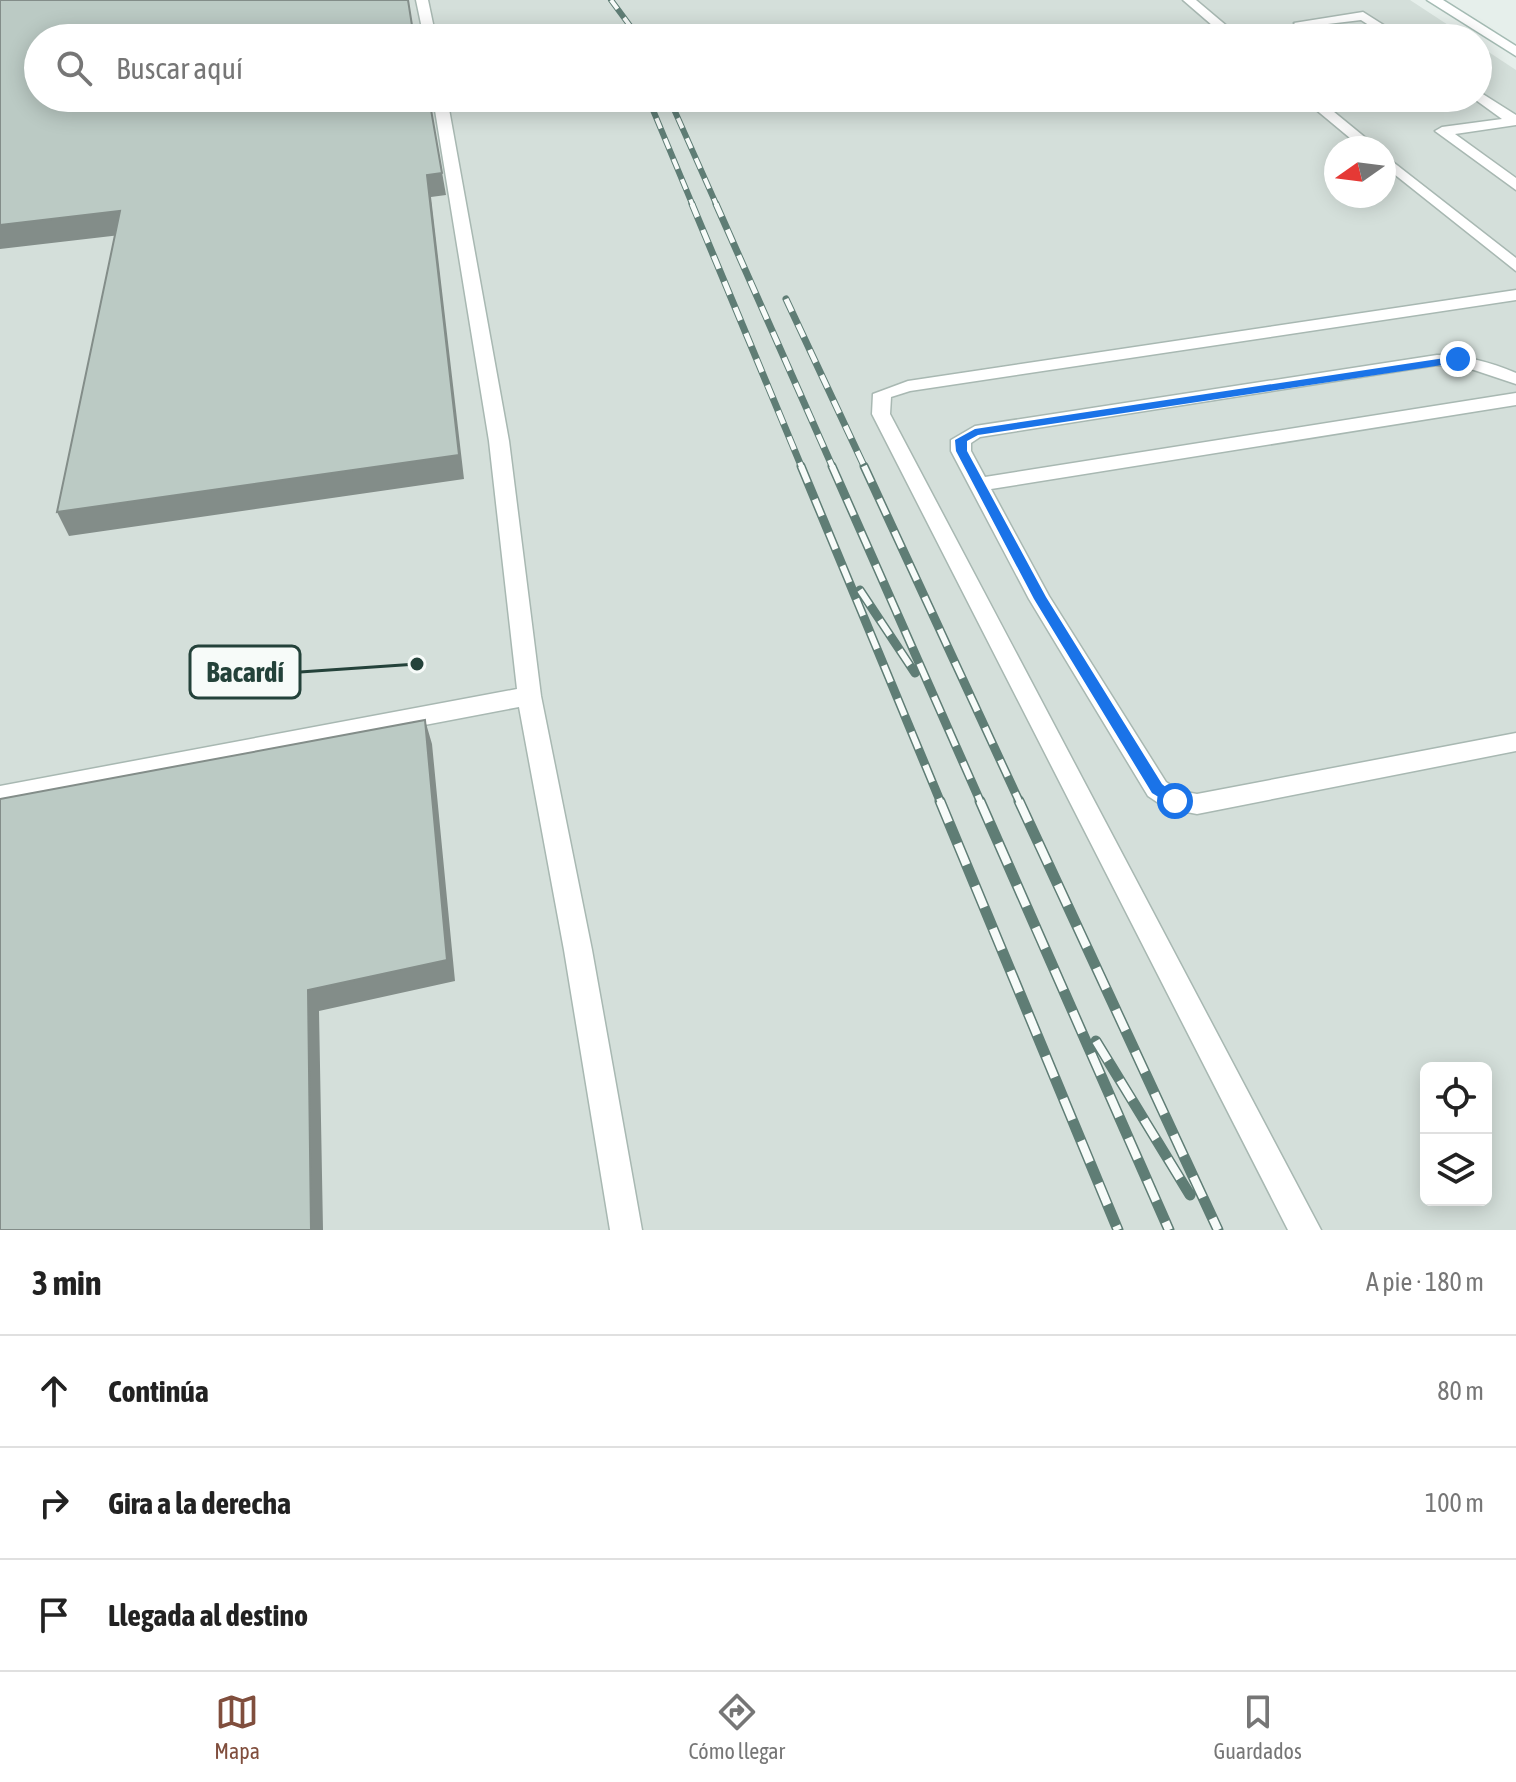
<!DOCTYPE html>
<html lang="es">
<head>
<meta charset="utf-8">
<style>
  body { margin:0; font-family:"Asap Condensed",sans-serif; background:#f2f2f2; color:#222 }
  .controls { position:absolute; right:24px; bottom:24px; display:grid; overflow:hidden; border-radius:12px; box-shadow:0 4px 20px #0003 }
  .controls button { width:72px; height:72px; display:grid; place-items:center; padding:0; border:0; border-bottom:2px solid #e0e0e0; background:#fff; color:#222; font:40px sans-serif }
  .compass { position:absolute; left:1324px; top:136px; width:72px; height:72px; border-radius:50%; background:#fff; box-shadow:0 4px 20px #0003; rotate:256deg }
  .stop { position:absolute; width:24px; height:24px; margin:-18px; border:6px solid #1a73e8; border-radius:50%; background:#fff }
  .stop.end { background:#1a73e8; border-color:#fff; box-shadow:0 2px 8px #0008 }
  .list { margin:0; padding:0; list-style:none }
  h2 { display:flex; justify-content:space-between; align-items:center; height:104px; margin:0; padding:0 32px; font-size:34px }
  h2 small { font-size:26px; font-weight:400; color:#767676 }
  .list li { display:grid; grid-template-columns:52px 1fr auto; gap:24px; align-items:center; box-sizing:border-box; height:112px; padding:0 32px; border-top:2px solid #e0e0e0 }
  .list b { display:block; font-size:30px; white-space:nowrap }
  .list em { font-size:26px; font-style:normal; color:#767676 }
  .icon { flex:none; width:44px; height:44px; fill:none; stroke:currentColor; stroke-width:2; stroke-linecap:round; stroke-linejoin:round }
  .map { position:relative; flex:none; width:1516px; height:1230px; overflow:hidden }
  .search { position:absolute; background:#fff; box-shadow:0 4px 20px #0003; left:24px; right:24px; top:24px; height:88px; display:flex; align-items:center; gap:20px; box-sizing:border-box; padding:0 28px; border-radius:44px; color:#767676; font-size:30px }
  .sheet { height:440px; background:#fff }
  nav { display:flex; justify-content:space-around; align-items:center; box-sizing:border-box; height:112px; border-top:2px solid #e0e0e0; background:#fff; font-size:22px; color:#767676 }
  nav a { display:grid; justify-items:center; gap:4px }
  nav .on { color:#804e3d }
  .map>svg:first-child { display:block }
</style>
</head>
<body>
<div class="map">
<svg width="1516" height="1230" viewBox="0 0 1516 1230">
  <rect width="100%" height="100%" fill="#e6efeb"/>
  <path fill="#d4dfda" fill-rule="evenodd" d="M0,0H1410L1468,38H38V98H1478V45L1516,70V1230H0ZM1336,148H1384V196H1336ZM1426,1068H1486V1200H1426Z"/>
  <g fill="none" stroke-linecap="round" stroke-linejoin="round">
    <defs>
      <path id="lane" d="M416,0H428L436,38H424Z
        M1183,0H1196L1241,38H1227Z
        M1363,12L1404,38H1389L1361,20L1311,26L1324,38H1310L1294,23Z
        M1478,91L1516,115V125L1455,134L1516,178V190L1435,131L1442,127L1502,119L1473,98H1478Z
        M433,98H447L509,441L541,696L592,950L642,1230H610L564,950L519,707L0,806V786L517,689L489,441Z
        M1302,98H1317L1378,148H1362Z
        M1384,155L1516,258V271L1384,166Z
        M1516,290V300L910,391L891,397L890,414L1321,1230H1288L872,414L873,394L908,381Z
        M1437,355C1465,355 1490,362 1516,373V384L1468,368L1437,365L980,437L971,443V451L985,477L1516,393V405L991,489L1049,596L1166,782L1180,791L1197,794L1516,733V751L1197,814L1166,808L1148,796L1029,599L951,451V440L975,426Z"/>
      <path id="secondary" d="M1427,0H1443L1516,46V56Z"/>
    </defs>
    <use href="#lane" stroke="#a8b8b2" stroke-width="3"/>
    <use href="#secondary" stroke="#a4bbb3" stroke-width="3"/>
    <use href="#lane" fill="#fff" fill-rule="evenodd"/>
    <use href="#secondary" fill="#fff" fill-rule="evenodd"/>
    <defs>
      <path id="rail-far3" d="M611,0L639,38
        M648,98L693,206
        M669,98L717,206"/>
      <path id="rail-far2" d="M692,204L802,468
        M716,204L833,468
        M786,299L865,468"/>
      <path id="rail-far1" d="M801,466L941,803
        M832,466L981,803
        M864,466L1020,803
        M860,590L915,673"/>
      <path id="rail" d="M940,801L1118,1230
        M980,801L1169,1230
        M1019,801L1218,1230
        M1096,1041L1190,1195"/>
    </defs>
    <use href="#rail-far3" stroke="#5f7d75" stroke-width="6"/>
    <use href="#rail-far2" stroke="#5f7d75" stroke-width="7"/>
    <use href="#rail-far1" stroke="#5f7d75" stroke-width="9"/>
    <use href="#rail" stroke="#5f7d75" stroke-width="11"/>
    <use href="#rail-far3" stroke="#f7fbf9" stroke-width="4" stroke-dasharray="11" stroke-linecap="butt"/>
    <use href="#rail-far2" stroke="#f7fbf9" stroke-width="5" stroke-dasharray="14" stroke-linecap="butt"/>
    <use href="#rail-far1" stroke="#f7fbf9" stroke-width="6" stroke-dasharray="18" stroke-linecap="butt"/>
    <use href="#rail" stroke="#f7fbf9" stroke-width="8" stroke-dasharray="23" stroke-linecap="butt"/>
  </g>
  <path fill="#838d89" d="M429,98L446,195L431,197L464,479L69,536L57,512L427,175Z
    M120,211L129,234L0,249V225Z
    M425,720L432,744L455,981L319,1011L323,1230H311L308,990Z"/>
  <path fill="#bbcac4" stroke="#838d89" stroke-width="2" d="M0,0H408L414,38H38V98H429L442,173L427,175L459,455L57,512L120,211L0,225Z
    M425,720L447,960L308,990L311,1230H0V799Z"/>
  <path fill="#1a73e8" d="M1458,356L1462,362L978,435L967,441V451L1046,597L1162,784L1182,801L1175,807L1152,793L1034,599L956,451L955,440L975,429Z"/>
  <path fill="none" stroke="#24423a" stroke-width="3" d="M417 664L300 672"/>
  <circle fill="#24423a" stroke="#f7fbf9" stroke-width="3" cx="417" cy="664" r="8"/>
  <rect fill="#f7fbf9" stroke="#24423a" stroke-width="3" x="190" y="646" width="110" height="52" rx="8"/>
  <g font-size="28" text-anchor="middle" font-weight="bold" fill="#24423a">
    <text x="245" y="682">Bacardí</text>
  </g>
</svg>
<div class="controls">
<button><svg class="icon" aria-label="locate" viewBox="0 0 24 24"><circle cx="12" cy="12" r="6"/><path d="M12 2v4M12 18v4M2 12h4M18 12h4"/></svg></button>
<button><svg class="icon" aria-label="layers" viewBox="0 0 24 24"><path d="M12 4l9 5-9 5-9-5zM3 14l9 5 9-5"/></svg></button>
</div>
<svg class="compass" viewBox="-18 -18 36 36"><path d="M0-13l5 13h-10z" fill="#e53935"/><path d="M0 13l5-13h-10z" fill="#767676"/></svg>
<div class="stop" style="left:1175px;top:801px"></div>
<div class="stop end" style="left:1458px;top:359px"></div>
<div class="search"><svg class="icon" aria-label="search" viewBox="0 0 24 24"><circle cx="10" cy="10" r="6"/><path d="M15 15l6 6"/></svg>Buscar aquí</div>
</div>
<section class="sheet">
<h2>3 min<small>A pie · 180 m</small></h2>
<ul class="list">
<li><svg class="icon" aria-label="ahead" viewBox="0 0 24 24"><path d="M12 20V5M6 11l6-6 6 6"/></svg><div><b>Continúa</b></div><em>80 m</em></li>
<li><svg class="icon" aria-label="right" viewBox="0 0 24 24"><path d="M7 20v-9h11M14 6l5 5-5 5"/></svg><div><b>Gira a la derecha</b></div><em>100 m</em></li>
<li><svg class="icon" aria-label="arrive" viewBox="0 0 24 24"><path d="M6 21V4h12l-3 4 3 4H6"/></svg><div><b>Llegada al destino</b></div></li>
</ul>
</section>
<nav>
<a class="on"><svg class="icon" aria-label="map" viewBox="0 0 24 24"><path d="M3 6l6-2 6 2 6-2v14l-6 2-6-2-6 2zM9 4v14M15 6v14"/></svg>Mapa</a>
<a><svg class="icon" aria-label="directions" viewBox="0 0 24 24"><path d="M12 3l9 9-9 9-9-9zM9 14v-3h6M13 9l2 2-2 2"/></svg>Cómo llegar</a>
<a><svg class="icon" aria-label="saved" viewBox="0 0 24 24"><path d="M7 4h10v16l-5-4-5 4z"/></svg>Guardados</a>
</nav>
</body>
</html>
